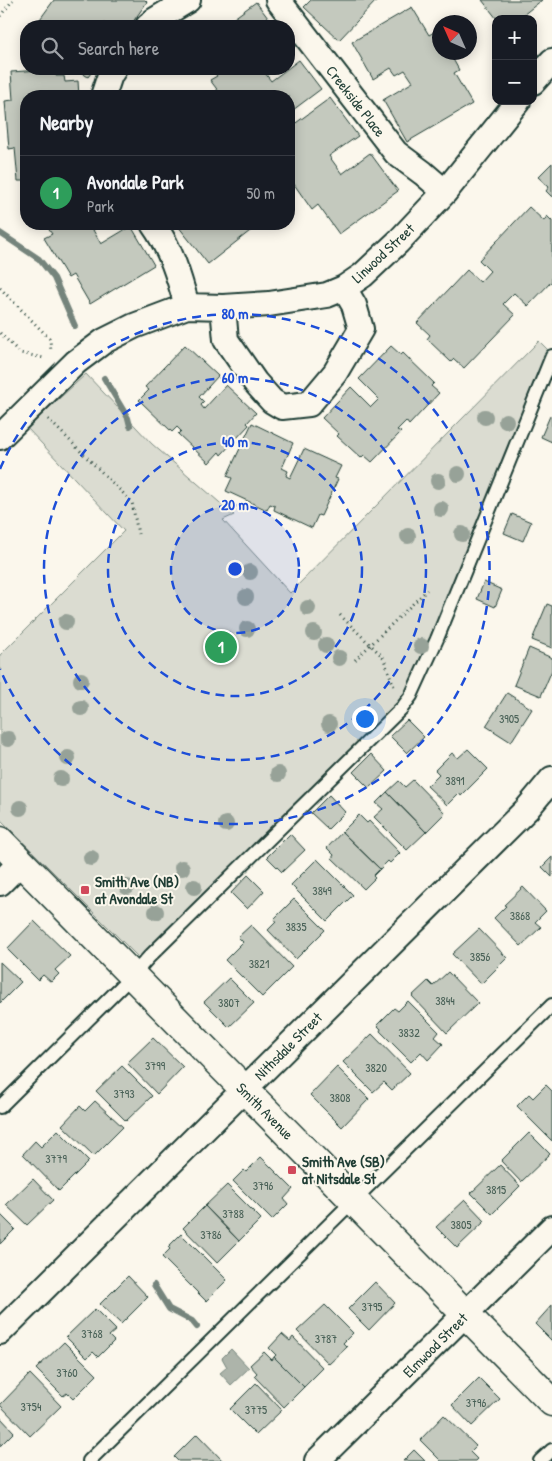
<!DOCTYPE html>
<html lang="en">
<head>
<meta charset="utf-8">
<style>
  body { margin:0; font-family:"Patrick Hand",sans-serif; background:#242831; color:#f1f3f6 }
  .controls { position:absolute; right:15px; top:15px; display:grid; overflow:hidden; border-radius:10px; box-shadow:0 2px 12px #0003 }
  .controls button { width:45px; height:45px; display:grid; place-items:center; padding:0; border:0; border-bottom:1px solid #363941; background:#171b24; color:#f1f3f6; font:25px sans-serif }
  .compass { position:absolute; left:432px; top:15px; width:45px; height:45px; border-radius:50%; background:#171b24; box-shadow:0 2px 12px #0003; rotate:315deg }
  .you { position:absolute; left:364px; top:718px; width:18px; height:18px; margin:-12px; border:4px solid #fff; border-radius:50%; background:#1a73e8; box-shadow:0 0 0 8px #1a73e833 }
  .badge { display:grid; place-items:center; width:32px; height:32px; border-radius:50%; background:#0b8043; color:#fff; font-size:16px; font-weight:700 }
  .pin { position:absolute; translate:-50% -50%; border:2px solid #fff; box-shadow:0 1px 5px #0006 }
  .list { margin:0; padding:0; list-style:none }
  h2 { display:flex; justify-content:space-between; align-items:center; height:65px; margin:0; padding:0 20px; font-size:21px }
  h2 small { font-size:16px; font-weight:400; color:#9ea1a6 }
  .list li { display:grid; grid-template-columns:32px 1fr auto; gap:15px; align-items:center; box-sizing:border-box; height:75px; padding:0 20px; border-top:1px solid #363941 }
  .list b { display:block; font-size:19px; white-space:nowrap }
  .list p { margin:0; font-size:16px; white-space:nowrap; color:#9ea1a6 }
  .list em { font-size:16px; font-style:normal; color:#9ea1a6 }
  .icon { flex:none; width:28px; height:28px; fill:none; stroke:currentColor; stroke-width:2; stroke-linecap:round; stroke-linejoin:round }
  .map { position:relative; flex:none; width:552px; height:1461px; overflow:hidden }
  .search { position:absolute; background:#171b24; box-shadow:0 2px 12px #0003; left:20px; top:20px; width:275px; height:55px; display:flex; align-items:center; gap:12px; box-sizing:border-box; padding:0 18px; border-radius:20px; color:#9ea1a6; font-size:19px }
  .panel { position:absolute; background:#171b24; box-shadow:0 2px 12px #0003; left:20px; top:90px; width:275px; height:140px; border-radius:20px }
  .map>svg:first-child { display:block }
</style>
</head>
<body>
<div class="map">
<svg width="552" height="1461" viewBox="0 0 552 1461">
  <rect width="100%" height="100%" fill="#fbf7ec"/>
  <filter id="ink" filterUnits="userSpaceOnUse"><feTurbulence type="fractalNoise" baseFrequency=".02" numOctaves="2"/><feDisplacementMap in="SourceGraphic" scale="10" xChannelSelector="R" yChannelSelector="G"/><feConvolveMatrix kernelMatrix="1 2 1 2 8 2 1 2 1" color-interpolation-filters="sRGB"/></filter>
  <g filter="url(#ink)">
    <path fill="#dbdcd1" stroke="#7d8c82" d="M539,341L552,354L411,696L144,963L0,819V655L124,531L27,428L86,374L152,444L234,515L223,520L290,593Z"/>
    <path fill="#adb4aa" stroke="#74847b" d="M231,1349L249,1368L231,1385L220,1373L227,1367L222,1358Z"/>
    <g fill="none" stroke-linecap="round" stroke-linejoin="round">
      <path stroke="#74847b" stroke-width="6" d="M0,233L39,259L54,278L75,326
        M104,378L128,418L130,426
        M154,1285L169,1309L192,1321L197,1327"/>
    </g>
    <path fill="#c4c9be" stroke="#1f3d34" d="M54,0H145L147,2L130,26H108L104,23L102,26L96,25L95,26H35Z
      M311,0H377L339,40L304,7Z
      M482,0H542L518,19H497Z
      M256,2L274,26H223Z
      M412,7L429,35L436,31L440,36V52H449L459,70L454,73L472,104L407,142L383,100L413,82L405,70L396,75L391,68L373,79L352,42Z
      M299,60L321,89L289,113V96H222L210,80L217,76L212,69H262L271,81Z
      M55,69L56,76H64L65,82L78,81L79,96H26V181H18L15,148L9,149L5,101L13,100L11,72Z
      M76,69H94L88,77Z
      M330,98L358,136L329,156L342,174L370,153L398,191L339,234L318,205L312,210L289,177V170L291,168L289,165V128Z
      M552,163V197L546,191L549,187L538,177Z
      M529,207L544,221L547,216L552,221V281L528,306L514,293L503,304L515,315L464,368L454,359L451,362L427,339L430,335L417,323L467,270L480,282L490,271L479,260Z
      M45,224H102L93,230L101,244L131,226L154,265L90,304L73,275L68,278L44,238L52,234Z
      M181,224H259L208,264L178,226Z
      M185,345L218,376L199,397L204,402L201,405L204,409L226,385L256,413L247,423L249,425L221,455L219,452L209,463L178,434L181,431L177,427L172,432L139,400L149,390L145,387Z
      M391,346L401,355L403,353L434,383L431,386L439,393L409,425L406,421L397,430L401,432L372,462L364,455L361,458L337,436L339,434L322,418L351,387L371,407L379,399L359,379Z
      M550,416L552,417V442L541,437Z
      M252,423L293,443L282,468L288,471L286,476L290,478L304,449L341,466L335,478L338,479L321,516L318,515L312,528L274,510L275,506L270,504L267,510L226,491L232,478L227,476Z
      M512,514L531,522L523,541L504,533Z
      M484,582L502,590L495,607L477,599Z
      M547,604L552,606V648L532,640Z
      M529,648L552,658V670L541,696L514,685Z
      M507,693L532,709L511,742L486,726Z
      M407,720L424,737L407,753L390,736Z
      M468,749L488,769L461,796L459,793L447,805L427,786L439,774L435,770L452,753L458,758Z
      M371,754L387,771L369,788L353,772Z
      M413,780L445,813L426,832L387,792L399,781L405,787Z
      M387,792L426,832L407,850L374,817L383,809L376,803Z
      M329,795L345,812L328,829L311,813Z
      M359,815L367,823L369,821L400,853L390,863L388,861L380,869L342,832Z
      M342,832L380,869L373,876L375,878L364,889L332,858L334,855L327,848Z
      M290,834L305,850L282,872L267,857Z
      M552,857V877L542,867Z
      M317,859L353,895L327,921L291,885Z
      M248,875L264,891L247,909L231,893Z
      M523,887L546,911L535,922L541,927L521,946L494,918L506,906L504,905Z
      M294,899L325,930L296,959L268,930L276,922L274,919Z
      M34,921L70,956L55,970L59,974L51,982L43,975L38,980L7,949Z
      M251,925L292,967L262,997L225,960L243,942L238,937Z
      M479,929L507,958L481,984L452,954Z
      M0,962L21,982L0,1003Z
      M448,972L478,1003L447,1033L412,996L428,981L433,986Z
      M229,978L254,1003L229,1027L204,1002Z
      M408,1001L439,1032L435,1037L443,1044L428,1060L421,1052L411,1062L380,1031L381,1029L377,1025L394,1008L398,1011Z
      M372,1034L410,1073L392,1090L384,1082L373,1092L343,1062Z
      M153,1038L183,1067L157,1094L127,1063Z
      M122,1066L152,1096L126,1121L96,1091Z
      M337,1067L369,1099L342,1127L310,1095Z
      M546,1085L552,1091V1141L517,1106L529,1094L533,1098Z
      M95,1101L123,1127L94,1156L62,1125L80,1106L85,1111Z
      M58,1130L89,1161L59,1191L23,1154L35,1141L41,1147Z
      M529,1133L550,1154L521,1182L501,1161Z
      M261,1157L293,1189L284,1199L288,1204L272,1220L233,1181L244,1170L246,1172Z
      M500,1165L520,1186L492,1214L471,1193Z
      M33,1179L53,1200L27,1225L6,1205Z
      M227,1185L261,1219L239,1241L205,1206Z
      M465,1200L485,1221L457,1248L436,1227Z
      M205,1206L239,1241L217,1263L183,1228Z
      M0,1214L15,1229L0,1244Z
      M181,1234L227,1280L206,1301L162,1257L170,1249L168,1247Z
      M128,1276L148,1297L121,1324L100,1304Z
      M375,1282L395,1303L369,1330L348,1309Z
      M325,1305L353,1333L343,1343L347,1347L329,1364L297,1331Z
      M552,1305V1341L535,1324Z
      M95,1309L116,1330L109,1336L114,1341L98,1357L93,1352L87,1358L66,1337Z
      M282,1334L290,1341L293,1337L323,1368L304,1387L274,1357L276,1355L269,1348Z
      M64,1342L97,1375L73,1399L67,1393L63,1396L36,1369Z
      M264,1352L272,1360L274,1357L304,1387L284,1407L254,1376L257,1373L250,1365Z
      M30,1374L61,1406L30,1436L0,1405Z
      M479,1378L500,1399L472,1426L452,1405Z
      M256,1383L282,1410L256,1435L230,1409Z
      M444,1415L476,1446L470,1452L477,1459L475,1461H441L420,1440Z
      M0,1417L14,1432L0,1446Z
      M197,1434L223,1461H178L174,1457Z
      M414,1450L425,1461H403Z"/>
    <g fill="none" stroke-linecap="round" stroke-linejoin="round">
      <defs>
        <path id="service" d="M0,1107L132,976L149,957L402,708L411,696L437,639L552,356
          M89,1461L552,1005
          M540,1461L552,1450"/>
        <path id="minor" d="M278,0L396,153L423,173L445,192
          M148,26L155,20L188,0
          M533,82L552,61
          M103,96L110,75L114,69
          M153,224C171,249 179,277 187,306
          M223,307L226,340L255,382L272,401L282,407L309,404L335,373L361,329L354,305L344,288
          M0,437L76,362L104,341L134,326L187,306L223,307L269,304L327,295L344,288L363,275L398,242L445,192L518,101
          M0,883L21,862
          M0,1332L527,809L552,779
          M317,1461L552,1228"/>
        <path id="tertiary" d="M0,841L552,1402"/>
      </defs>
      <use href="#service" stroke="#1f3d34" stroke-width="16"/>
      <use href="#minor" stroke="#1f3d34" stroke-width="28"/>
      <use href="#tertiary" stroke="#1f3d34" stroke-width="31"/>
      <path stroke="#1f3d34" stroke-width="3" stroke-dasharray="1 4" stroke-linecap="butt" d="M0,16L13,0
        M0,288L50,339L51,351
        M0,333L20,353L44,358
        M48,419L132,502L138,534
        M340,615L383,657L395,689
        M355,660L427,590"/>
      <use href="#service" stroke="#fbf7ec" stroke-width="12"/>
      <use href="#minor" stroke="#fbf7ec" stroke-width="24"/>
      <use href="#tertiary" stroke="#fbf7ec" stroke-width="28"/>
    </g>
    <g fill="#97a298">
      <circle cx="485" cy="417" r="8"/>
      <circle cx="506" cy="421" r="8"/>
      <circle cx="458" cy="474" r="8"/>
      <circle cx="438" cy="481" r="8"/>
      <circle cx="441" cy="509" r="8"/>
      <circle cx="462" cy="534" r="8"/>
      <circle cx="408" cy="536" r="8"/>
      <circle cx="250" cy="572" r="8"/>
      <circle cx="246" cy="597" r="8"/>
      <circle cx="308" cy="608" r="8"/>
      <circle cx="66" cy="622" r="8"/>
      <circle cx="247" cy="629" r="8"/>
      <circle cx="314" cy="633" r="8"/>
      <circle cx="326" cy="645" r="8"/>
      <circle cx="421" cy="646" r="8"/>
      <circle cx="339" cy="658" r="8"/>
      <circle cx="81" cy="680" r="8"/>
      <circle cx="81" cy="708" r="8"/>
      <circle cx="329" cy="724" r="8"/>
      <circle cx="8" cy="739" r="8"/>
      <circle cx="68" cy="758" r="8"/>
      <circle cx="278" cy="774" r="8"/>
      <circle cx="61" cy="779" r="8"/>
      <circle cx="20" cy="808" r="8"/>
      <circle cx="226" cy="824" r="8"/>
      <circle cx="91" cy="858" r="8"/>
      <circle cx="182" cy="868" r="8"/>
      <circle cx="127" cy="887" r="8"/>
      <circle cx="194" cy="887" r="8"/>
      <circle cx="156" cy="912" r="8"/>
    </g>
  </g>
  <circle cx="235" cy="569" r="64" fill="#1d4ed8" fill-opacity=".12"/>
  <g fill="none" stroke="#1d4ed8" stroke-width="2.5" stroke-dasharray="9 6">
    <circle cx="235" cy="569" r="64"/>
    <circle cx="235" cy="569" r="127"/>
    <circle cx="235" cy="569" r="191"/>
    <path d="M0 469A255 255 0 1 1 0 669"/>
  </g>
  <g fill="#d1495b" stroke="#fbf7ec" stroke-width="2">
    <rect x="80" y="885" width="10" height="10" rx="2.5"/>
    <rect x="287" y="1165" width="10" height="10" rx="2.5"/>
  </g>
  <g text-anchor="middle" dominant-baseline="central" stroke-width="4" stroke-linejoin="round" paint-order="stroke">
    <g font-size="12" fill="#486056">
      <text x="509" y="718">3905</text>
      <text x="455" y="780">3891</text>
      <text x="322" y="890">3849</text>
      <text x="520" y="915">3868</text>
      <text x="296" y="926">3835</text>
      <text x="480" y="956">3856</text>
      <text x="259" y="963">3821</text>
      <text x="445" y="1000">3844</text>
      <text x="229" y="1002">3807</text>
      <text x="409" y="1032">3832</text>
      <text x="155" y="1065">3799</text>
      <text x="376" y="1067">3820</text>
      <text x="124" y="1093">3793</text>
      <text x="340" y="1097">3808</text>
      <text x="56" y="1158">3779</text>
      <text x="263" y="1185">3796</text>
      <text x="496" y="1189">3815</text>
      <text x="233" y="1213">3788</text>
      <text x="461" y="1224">3805</text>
      <text x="211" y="1234">3786</text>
      <text x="372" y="1306">3795</text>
      <text x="92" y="1333">3768</text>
      <text x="326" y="1338">3787</text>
      <text x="67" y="1372">3760</text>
      <text x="476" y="1402">3796</text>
      <text x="31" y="1406">3754</text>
      <text x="256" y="1409">3775</text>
    </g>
    <g font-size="15" fill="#1f3d34" stroke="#fbf7ec">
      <text transform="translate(356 101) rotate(52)">Creekside Place</text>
      <text transform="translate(383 253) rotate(-43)">Linwood Street</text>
      <text transform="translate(288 1046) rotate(-45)">Nithsdale Street</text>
      <text transform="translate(265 1111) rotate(45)">Smith Avenue</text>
      <text transform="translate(435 1345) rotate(-45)">Elmwood Street</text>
    </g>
    <g font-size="15" font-weight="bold" fill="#1f3d34" stroke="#fbf7ec" text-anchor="start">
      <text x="95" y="881">Smith Ave (NB)<tspan x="95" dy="17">at Avondale St</tspan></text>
      <text x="302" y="1161">Smith Ave (SB)<tspan x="302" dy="17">at Nitsdale St</tspan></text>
    </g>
  </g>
  <circle cx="235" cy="569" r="8" fill="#1d4ed8" stroke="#fbf7ec" stroke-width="2.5"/>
  <g font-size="15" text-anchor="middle" font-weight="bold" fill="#1d4ed8" stroke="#fbf7ec" stroke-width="4" stroke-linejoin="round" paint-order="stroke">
    <text x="235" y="319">80 m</text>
    <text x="235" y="383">60 m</text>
    <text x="235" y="447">40 m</text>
    <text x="235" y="510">20 m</text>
  </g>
</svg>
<div class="controls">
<button>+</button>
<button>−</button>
</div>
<svg class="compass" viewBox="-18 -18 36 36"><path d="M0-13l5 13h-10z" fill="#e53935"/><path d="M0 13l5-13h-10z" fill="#9ea1a6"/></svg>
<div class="you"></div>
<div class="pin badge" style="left:221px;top:647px;background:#2e9e5b">1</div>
<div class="search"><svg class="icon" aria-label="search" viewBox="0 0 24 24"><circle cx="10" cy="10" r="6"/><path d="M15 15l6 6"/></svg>Search here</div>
<section class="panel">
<h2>Nearby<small></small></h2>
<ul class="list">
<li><span class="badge" style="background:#2e9e5b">1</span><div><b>Avondale Park</b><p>Park</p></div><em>50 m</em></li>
</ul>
</section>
</div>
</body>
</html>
